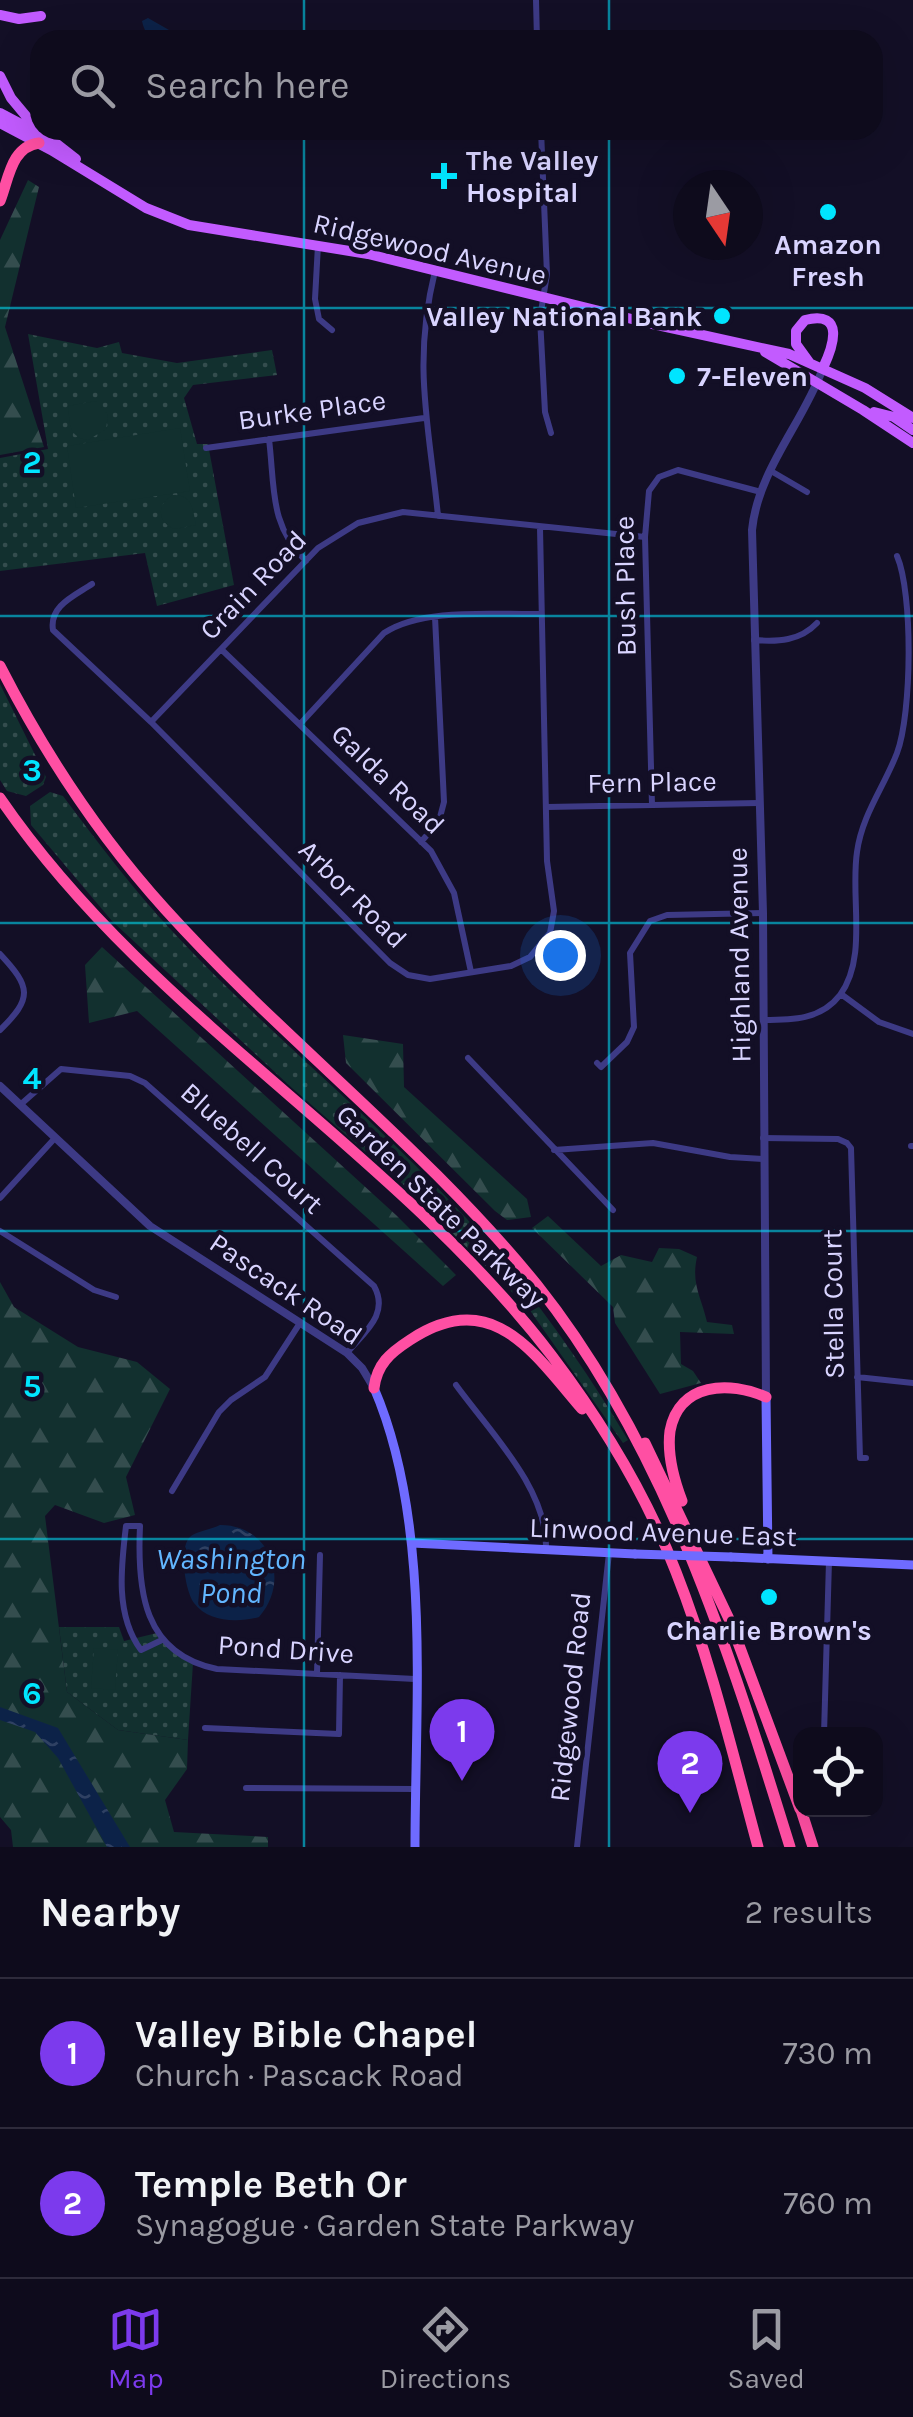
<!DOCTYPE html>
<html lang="en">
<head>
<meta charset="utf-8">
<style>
  body { margin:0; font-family:Karla,sans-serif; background:#171425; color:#f1f3f6 }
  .controls { position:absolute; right:30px; bottom:30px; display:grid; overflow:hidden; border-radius:20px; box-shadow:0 10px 40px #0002 }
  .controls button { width:90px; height:90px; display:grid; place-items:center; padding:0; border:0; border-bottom:2px solid #2e2b3b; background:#0e0b1c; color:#f1f3f6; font:50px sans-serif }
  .compass { position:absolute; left:673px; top:170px; width:90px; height:90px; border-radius:50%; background:#0e0b1c; box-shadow:0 10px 40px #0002; rotate:167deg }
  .you { position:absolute; left:560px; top:955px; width:35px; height:35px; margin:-25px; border:8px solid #fff; border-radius:50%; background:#1a73e8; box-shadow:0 0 0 15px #1a73e833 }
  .badge { display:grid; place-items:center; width:65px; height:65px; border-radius:50%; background:#7c3aed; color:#fff; font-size:32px; font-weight:700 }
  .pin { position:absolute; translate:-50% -82px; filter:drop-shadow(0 2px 5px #0008) }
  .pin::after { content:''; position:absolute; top:52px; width:35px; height:30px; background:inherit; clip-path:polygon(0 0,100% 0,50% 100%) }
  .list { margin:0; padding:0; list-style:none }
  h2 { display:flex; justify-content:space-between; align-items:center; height:130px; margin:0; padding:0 40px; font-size:42px }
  h2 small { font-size:32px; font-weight:400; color:#9b9ba3 }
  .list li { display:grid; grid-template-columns:65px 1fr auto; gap:30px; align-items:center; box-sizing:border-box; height:150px; padding:0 40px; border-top:2px solid #2e2b3b }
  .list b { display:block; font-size:38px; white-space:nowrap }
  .list p { margin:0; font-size:32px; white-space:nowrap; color:#9b9ba3 }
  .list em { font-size:32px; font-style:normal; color:#9b9ba3 }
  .icon { flex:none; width:55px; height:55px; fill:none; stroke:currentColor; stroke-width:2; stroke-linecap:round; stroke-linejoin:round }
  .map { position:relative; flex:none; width:913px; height:1847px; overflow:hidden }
  .search { position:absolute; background:#0e0b1c; box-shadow:0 10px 40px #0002; left:30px; right:30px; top:30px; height:110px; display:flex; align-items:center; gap:25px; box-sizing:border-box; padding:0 35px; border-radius:30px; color:#9b9ba3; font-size:38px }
  .sheet { height:430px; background:#0e0b1c }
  nav { display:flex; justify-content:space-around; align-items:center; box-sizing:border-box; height:140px; border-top:2px solid #2e2b3b; background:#0e0b1c; font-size:28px; color:#9b9ba3 }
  nav a { display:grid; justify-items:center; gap:5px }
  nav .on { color:#7c3aed }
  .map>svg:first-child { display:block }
</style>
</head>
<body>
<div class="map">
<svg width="913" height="1847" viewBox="0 0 913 1847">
  <defs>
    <pattern id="grass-dots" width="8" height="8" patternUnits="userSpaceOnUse" patternTransform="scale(2.5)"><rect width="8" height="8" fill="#12302f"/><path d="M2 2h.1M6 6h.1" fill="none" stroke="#344d4e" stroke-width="1.8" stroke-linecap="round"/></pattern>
    <pattern id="forest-firs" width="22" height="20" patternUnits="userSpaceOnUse" patternTransform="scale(2.5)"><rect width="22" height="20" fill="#12302f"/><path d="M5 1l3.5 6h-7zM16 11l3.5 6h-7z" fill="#344d4e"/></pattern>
    <pattern id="water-ripples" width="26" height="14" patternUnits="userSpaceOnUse" patternTransform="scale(2.5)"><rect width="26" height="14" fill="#0c2248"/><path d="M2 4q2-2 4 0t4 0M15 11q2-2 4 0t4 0" fill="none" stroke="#2f4163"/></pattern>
  </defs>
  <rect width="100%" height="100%" fill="#130f26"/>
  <path fill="url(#grass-dots)" d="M28,334L97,348L119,342L122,353L177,363L272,350L277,375L193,385L184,398L197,444H208L234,585L157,606L145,553L0,571V458L48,449Z
    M0,684L46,777L43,785L26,796L7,791L0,780Z
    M50,792L63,796C98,843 133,889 173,932C266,1032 375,1118 467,1219C528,1287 581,1361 628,1440L623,1443L529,1309L405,1186L292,1088L112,921L31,825L30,806Z
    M59,1627H119L124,1641L157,1633L193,1663L188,1740L118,1730L67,1692Z"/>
  <path fill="url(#forest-firs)" d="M28,180L39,187L5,327L44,447L0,455V240Z
    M102,947L396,1215L456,1275L443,1286L137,1011L89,1023L85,965Z
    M343,1035L403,1044L404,1087L527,1199L531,1217L507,1220L495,1211L346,1063Z
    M548,1216L601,1266L621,1255L652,1262L659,1248L679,1249L697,1257C691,1284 701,1296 707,1322L732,1325L734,1334L680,1332L681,1364L693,1371L701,1383L660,1394L615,1323L613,1307L532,1228Z
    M0,1282L14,1307L78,1347L137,1362L170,1389L126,1477L135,1515L104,1523L55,1505L45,1516L67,1692L118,1730L188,1740L187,1769L165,1800L174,1832L268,1837V1847H13L11,1830L0,1817Z"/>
  <path fill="#12302f" d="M96,401L108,415L106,429L88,440C68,437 70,423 68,406Z
    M180,428L190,491L76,508L67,446Z
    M173,495C192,494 193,510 196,525L175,529C157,523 156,504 173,495Z
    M94,1648L118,1650L115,1690L91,1688Z"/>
  <path fill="url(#water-ripples)" d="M148,18L169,30L172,40C155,40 146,39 142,21Z
    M220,1525C271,1525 291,1581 259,1617C237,1623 208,1622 194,1603C185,1591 178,1546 191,1536C198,1531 212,1529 220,1525Z
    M0,1707L58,1728L130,1847H107L58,1758L35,1732L0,1720Z"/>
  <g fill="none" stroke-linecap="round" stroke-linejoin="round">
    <path stroke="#3d3a85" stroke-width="6" d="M536,0L537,40
      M541,130L547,274L540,318L545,412L551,433
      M318,245L315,299L319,319L332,330
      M435,271C412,365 429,424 438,516
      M269,439C275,488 269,525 306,561
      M206,448L424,418
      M771,471L807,492
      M92,584C74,596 49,606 53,630L151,722L390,963L408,975L430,979L511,966L530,957L550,933L554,911L547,861L540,528
      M754,640C778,642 800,641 817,623
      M221,649L431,851L454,893L471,972
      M151,722L318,548L358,523L403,512L645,537
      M300,724L384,633C423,607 495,615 541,614
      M652,805L645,537L649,491L659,477L678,470L761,492
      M547,807L759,803
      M421,842L439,821L444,802L435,617
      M0,954C31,987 33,998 0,1030
      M841,994L879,1022L913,1034
      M763,1020C792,1020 821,1020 840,995C868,957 850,897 857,852C862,815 884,787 897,753C912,713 913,593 897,556
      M468,1058L613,1210
      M597,1063L601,1067L627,1042L634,1027L630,953L650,921L667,915L763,913
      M20,1105L61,1069L130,1076L145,1083L374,1286C390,1315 363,1333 347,1353
      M763,1138L838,1139L847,1143L851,1148L860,1458H866
      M911,1146H913
      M554,1150L653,1143L730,1157L763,1159
      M0,1198L55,1138
      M0,1231L94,1290L116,1297
      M857,1377L913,1383
      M456,1385C490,1432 548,1489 546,1549
      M172,1491L219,1412L231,1400L265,1377L300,1323
      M162,1640L141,1650C115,1615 121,1567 126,1526H140C137,1590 143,1654 217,1669L415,1679
      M317,1674L320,1555
      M205,1728L339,1734L340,1675
      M824,1734L829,1561
      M246,1788L415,1789
      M577,1847L609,1553"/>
    <path stroke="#3d3a85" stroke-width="8" d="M0,1086L150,1226L347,1353L362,1368L374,1388
      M766,1397L763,913L752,530C758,470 803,423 823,368"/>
    <path stroke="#6f6bff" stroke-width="9" d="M374,1388C432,1522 415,1703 415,1847
      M766,1397L768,1559
      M412,1543L635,1554
      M731,1557L913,1565"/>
    <path stroke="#c25bff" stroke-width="10" d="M0,15L19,19L41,16
      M0,76L11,98L36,128
      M0,113L53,141L76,159
      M0,123L51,150L146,208L189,225L368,254L648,323L789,354L865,388L913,418
      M765,352L863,410L913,443
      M809,362L796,344V331L805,320C846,310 833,347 823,368
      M874,412L894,417L913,430"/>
    <path stroke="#ff4fa3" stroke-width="11" d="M0,201C9,178 11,147 39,143
      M0,666C45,754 99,836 165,909C283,1040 426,1148 537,1285C666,1447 730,1653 790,1847
      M0,798C149,1016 392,1147 552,1356C602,1422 646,1494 676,1572C711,1661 733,1755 758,1847
      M374,1388C377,1364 390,1353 410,1340C492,1286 533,1352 582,1409
      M645,1443L730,1621L800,1809
      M682,1501C674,1480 667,1454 670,1431C679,1382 730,1381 766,1397
      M801,1810L813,1847"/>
    <path stroke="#6f6bff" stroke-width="9" d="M635,1554L731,1557"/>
  </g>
  <path fill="none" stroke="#00e5ff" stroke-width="2.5" stroke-opacity="0.55" d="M304,0V40M609,0V40M304,130V1847M609,130V1847M0,308H913M0,616H913M0,923H913M0,1231H913M0,1539H913"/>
  <g fill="#00e5ff" stroke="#130f26" stroke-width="4">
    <path d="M439 161h10v10h10v10h-10v10h-10v-10h-10v-10h10z"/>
    <circle cx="828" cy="212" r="10"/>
    <circle cx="722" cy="316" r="10"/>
    <circle cx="677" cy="376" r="10"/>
    <circle cx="769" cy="1597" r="10"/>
  </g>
  <g text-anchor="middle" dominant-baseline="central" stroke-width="9" stroke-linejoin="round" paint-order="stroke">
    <g font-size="28" font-weight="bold" fill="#d9d4ff" stroke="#130f26" text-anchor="start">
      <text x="466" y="160">The Valley<tspan x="466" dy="32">Hospital</tspan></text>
      <text x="828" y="244" text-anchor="middle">Amazon<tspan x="828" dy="32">Fresh</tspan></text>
      <text x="702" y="316" text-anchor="end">Valley National Bank</text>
      <text x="697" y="376">7-Eleven</text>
      <text x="769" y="1630" text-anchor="middle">Charlie Brown's</text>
    </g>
    <g font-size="28" fill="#d9d4ff" stroke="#130f26">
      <text transform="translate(430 249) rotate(13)">Ridgewood Avenue</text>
      <text transform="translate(312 410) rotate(-8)">Burke Place</text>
      <text transform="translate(253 585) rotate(-46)">Crain Road</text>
      <text transform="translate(625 586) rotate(-91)">Bush Place</text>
      <text transform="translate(388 779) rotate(44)">Galda Road</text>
      <text transform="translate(652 782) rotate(-1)">Fern Place</text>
      <text transform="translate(353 894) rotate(45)">Arbor Road</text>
      <text transform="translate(739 955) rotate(-91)">Highland Avenue</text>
      <text transform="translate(252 1148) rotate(42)">Bluebell Court</text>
      <text transform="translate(441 1206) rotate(44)">Garden State Parkway</text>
      <text transform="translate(286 1289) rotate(34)">Pascack Road</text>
      <text transform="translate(833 1304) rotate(-91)">Stella Court</text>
      <text transform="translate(663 1532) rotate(2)">Linwood Avenue East</text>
      <text transform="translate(286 1649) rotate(4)">Pond Drive</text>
      <text transform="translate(570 1697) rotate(-84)">Ridgewood Road</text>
    </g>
    <g font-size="30" font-style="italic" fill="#62b6ff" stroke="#130f26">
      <text x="231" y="1559">Washington<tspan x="231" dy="34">Pond</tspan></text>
    </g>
  </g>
  <g font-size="32" text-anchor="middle" font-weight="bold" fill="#00e5ff" stroke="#130f26" stroke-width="9" stroke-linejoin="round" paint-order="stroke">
    <text x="32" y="473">2</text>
    <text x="32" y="781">3</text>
    <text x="32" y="1089">4</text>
    <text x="32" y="1397">5</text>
    <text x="32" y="1704">6</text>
  </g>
</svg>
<div class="controls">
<button><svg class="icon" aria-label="locate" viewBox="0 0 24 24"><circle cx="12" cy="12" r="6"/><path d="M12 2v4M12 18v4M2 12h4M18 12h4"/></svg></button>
</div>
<svg class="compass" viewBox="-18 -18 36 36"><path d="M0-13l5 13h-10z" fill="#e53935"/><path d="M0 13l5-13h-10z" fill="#9b9ba3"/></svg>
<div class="you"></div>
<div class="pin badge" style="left:462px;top:1781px">1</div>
<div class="pin badge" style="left:690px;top:1813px">2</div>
<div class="search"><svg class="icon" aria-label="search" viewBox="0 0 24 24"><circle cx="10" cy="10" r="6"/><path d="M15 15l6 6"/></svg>Search here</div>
</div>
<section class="sheet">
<h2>Nearby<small>2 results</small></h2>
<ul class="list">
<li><span class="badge">1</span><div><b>Valley Bible Chapel</b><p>Church · Pascack Road</p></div><em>730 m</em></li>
<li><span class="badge">2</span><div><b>Temple Beth Or</b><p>Synagogue · Garden State Parkway</p></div><em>760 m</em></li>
</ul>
</section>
<nav>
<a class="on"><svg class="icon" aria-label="map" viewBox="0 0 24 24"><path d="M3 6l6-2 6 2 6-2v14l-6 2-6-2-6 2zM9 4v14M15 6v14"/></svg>Map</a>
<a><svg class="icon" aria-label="directions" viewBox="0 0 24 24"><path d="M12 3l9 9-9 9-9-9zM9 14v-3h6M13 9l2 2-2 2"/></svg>Directions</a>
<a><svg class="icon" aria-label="saved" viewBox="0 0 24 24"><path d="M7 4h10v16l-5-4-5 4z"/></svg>Saved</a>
</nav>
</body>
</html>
